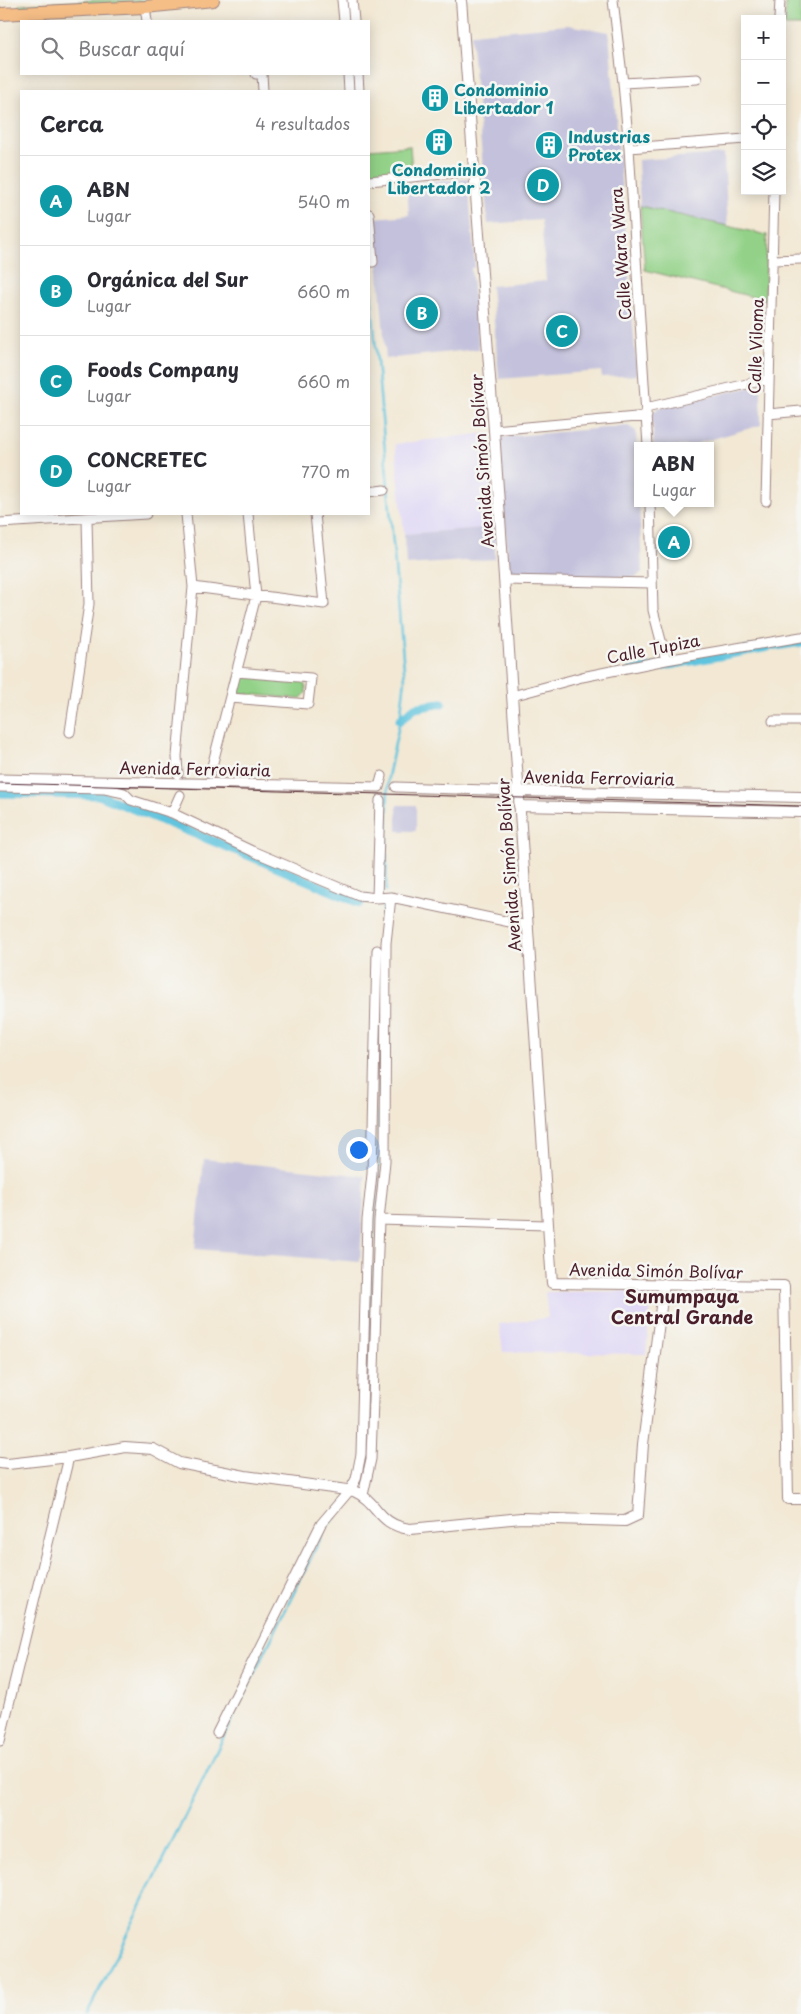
<!DOCTYPE html>
<html lang="es">
<head>
<meta charset="utf-8">
<style>
  body { margin:0; font-family:"Playpen Sans",sans-serif; background:#f2f2f3; color:#2b2b33 }
  .controls { position:absolute; right:15px; top:15px; display:grid; overflow:hidden; border-radius:0px; box-shadow:0 2px 12px #0003 }
  .controls button { width:45px; height:45px; display:grid; place-items:center; padding:0; border:0; border-bottom:1px solid #e1e1e2; background:#fff; color:#2b2b33; font:25px sans-serif }
  .you { position:absolute; left:358px; top:1149px; width:18px; height:18px; margin:-12px; border:4px solid #fff; border-radius:50%; background:#1a73e8; box-shadow:0 0 0 8px #1a73e833 }
  .badge { display:grid; place-items:center; width:32px; height:32px; border-radius:50%; background:#d93025; color:#fff; font-size:16px; font-weight:700 }
  .pin { position:absolute; translate:-50% -50%; border:2px solid #fff; box-shadow:0 1px 5px #0006 }
  .popup { position:absolute; left:634px; top:442px; width:80px; height:65px; box-sizing:border-box; display:grid; place-content:center; border-radius:0px; background:#fff; filter:drop-shadow(0 1px 4px #0005); font-size:16px; white-space:nowrap; color:#7c7c81 }
  .popup b { font-size:19px; color:#2b2b33 }
  .popup::after { content:''; position:absolute; left:50%; top:100%; margin-left:-10px; border:10px solid transparent; border-top-color:#fff }
  .list { margin:0; padding:0; list-style:none }
  h2 { display:flex; justify-content:space-between; align-items:center; height:65px; margin:0; padding:0 20px; font-size:21px }
  h2 small { font-size:16px; font-weight:400; color:#7c7c81 }
  .list li { display:grid; grid-template-columns:32px 1fr auto; gap:15px; align-items:center; box-sizing:border-box; height:90px; padding:0 20px; border-top:1px solid #e1e1e2 }
  .list b { display:block; font-size:19px; white-space:nowrap }
  .list p { margin:0; font-size:16px; white-space:nowrap; color:#7c7c81 }
  .list em { font-size:16px; font-style:normal; color:#7c7c81 }
  .icon { flex:none; width:28px; height:28px; fill:none; stroke:currentColor; stroke-width:2; stroke-linecap:round; stroke-linejoin:round }
  .map { position:relative; flex:none; width:801px; height:2014px; overflow:hidden }
  .search { position:absolute; background:#fff; box-shadow:0 2px 12px #0003; left:20px; top:20px; width:350px; height:55px; display:flex; align-items:center; gap:12px; box-sizing:border-box; padding:0 18px; border-radius:0px; color:#7c7c81; font-size:19px }
  .panel { position:absolute; background:#fff; box-shadow:0 2px 12px #0003; left:20px; top:90px; width:350px; height:425px; border-radius:0px }
  .map>svg:first-child { display:block }
</style>
</head>
<body>
<div class="map">
<svg width="801" height="2014" viewBox="0 0 801 2014">
  <rect width="100%" height="100%" fill="#f6f6f2"/>
  <filter id="ink" filterUnits="userSpaceOnUse"><feTurbulence type="fractalNoise" baseFrequency=".02" numOctaves="2"/><feDisplacementMap in="SourceGraphic" scale="10" xChannelSelector="R" yChannelSelector="G"/><feConvolveMatrix kernelMatrix="1 2 1 2 8 2 1 2 1" color-interpolation-filters="sRGB"/></filter>
  <filter id="wash" filterUnits="userSpaceOnUse"><feTurbulence type="fractalNoise" baseFrequency=".0096" numOctaves="4" result="noise"/><feDisplacementMap in="SourceGraphic" scale="20" xChannelSelector="R" yChannelSelector="G"/><feGaussianBlur stdDeviation="1.12" result="paint"/><feColorMatrix in="noise" values="0 0 0 0 0 0 0 0 0 0 0 0 0 0 0 0 0 1.4 0 .05"/><feComposite in="paint" operator="in"/></filter>
  <g filter="url(#wash)">
    <rect width="100%" height="100%" fill="#f2e8d4"/>
    <path fill="#ded5f6" d="M487,433L495,527L404,534L395,444Z
      M652,1291L646,1354L503,1352L499,1324L548,1318L545,1292Z"/>
    <path fill="#c3c1dc" d="M568,25L609,32L637,375L602,377L601,371L499,379L491,286L546,281L545,267L541,220L488,224L471,34Z
      M724,154L728,227L640,206L638,160Z
      M468,179L475,267L471,268L479,349L386,359L374,218L409,215L407,183Z
      M756,386L761,391V425L688,446H654L652,414L658,408Z
      M628,426L636,431L642,572L636,577L512,576L509,571L498,441L503,437Z
      M495,527V559L406,565L404,534Z
      M397,805H416V831H397Z
      M204,1159L365,1176L360,1262L195,1249Z"/>
    <path fill="#92d187" stroke="#6e7859" d="M99,0H186L19,10V5Z
      M786,0H801V26H785Z
      M410,146L412,171L369,174V149Z
      M640,206L767,235L765,300L645,270Z
      M243,675L301,680L306,687V693L300,699L237,693L235,690L237,677Z"/>
    <g fill="none" stroke-linecap="round" stroke-linejoin="round">
      <path stroke="#60c4de" stroke-width="2.5" d="M347,0L349,21
        M353,74L354,91
        M369,270L405,680L400,720L388,777L386,891
        M359,1490L366,1459L371,1257L378,1173L383,907
        M87,2014L141,1906L326,1527L356,1494"/>
      <path stroke="#60c4de" stroke-width="9" d="M776,646L801,642
        M630,672L768,647
        M400,720L415,708L442,703
        M0,793L99,795L255,858L360,903"/>
    </g>
  </g>
  <g filter="url(#ink)">
    <g fill="none" stroke-linecap="round" stroke-linejoin="round">
      <defs>
        <path id="minor" d="M342,0L344,21
          M352,0L354,21
          M613,0L623,83L629,148L648,446
          M145,7L147,21
          M779,19L780,0
          M256,74H262L263,91
          M348,74L349,91
          M358,74L359,91
          M623,83L697,79
          M629,148L745,139
          M369,181L475,171
          M369,214L373,262H369
          M773,260L801,259
          M646,408L768,379
          M768,414L801,411
          M494,430L647,416
          M369,492L384,490
          M766,501L774,191
          M650,503L653,610L666,660
          M0,523L146,514
          M504,580L652,583
          M193,587L324,604L315,514
          M512,696L582,677L666,660L801,637
          M230,698L308,704L311,678L236,672
          M773,721H801
          M70,732L89,604L87,519
          M178,774L177,756L193,587L186,514
          M210,774L256,596L248,514
          M0,779L379,787L382,776
          M0,787L105,789L124,793L131,800L172,813L252,851L359,896L377,898L391,897L528,926
          M396,787L519,791
          M172,813L180,795
          M377,898L380,800
          M379,1220L547,1225
          M363,1495L371,1459L379,1220L385,1161L386,943L391,897
          M217,1733L321,1524L350,1490L356,1479L361,1454L367,1220L372,1174L377,950
          M0,1741L69,1457"/>
        <path id="tertiary" d="M461,0L494,430L552,1283L784,1286L788,1499H801
          M519,791L801,797
          M519,806L801,812
          M0,1463L8,1464L69,1457L125,1447L153,1449L179,1463L245,1476L354,1491C380,1503 376,1524 410,1529L521,1518L625,1521L638,1515L643,1444L664,1284"/>
        <path id="primary" d="M0,14L145,7L213,0"/>
      </defs>
      <use href="#minor" stroke="#9e8480" stroke-width="11"/>
      <use href="#tertiary" stroke="#9e8480" stroke-width="12"/>
      <use href="#primary" stroke="#9e8480" stroke-width="14"/>
      <use href="#minor" stroke="#fff" stroke-width="9"/>
      <use href="#tertiary" stroke="#fff" stroke-width="10"/>
      <use href="#primary" stroke="#f6be87" stroke-width="12"/>
      <path stroke="#4a1f2b" stroke-width="1" d="M0,783L801,806"/>
    </g>
  </g>
  <defs>
    <symbol id="building-disc" viewBox="-11 -11 22 22"><circle r="9.5" fill="#0f9aa8" stroke="#f6f6f2"/><path d="M-4-6H4V6H1V3H-1V6H-4ZM-2.5-4.3h1.7v1.8h-1.7ZM.8-4.3h1.7v1.8H.8ZM-2.5-1h1.7V.8h-1.7ZM.8-1h1.7V.8H.8Z" fill="#fff"/></symbol>
  </defs>
  <g fill-rule="evenodd">
    <use href="#building-disc" x="419" y="82" width="32" height="32"/>
    <use href="#building-disc" x="423" y="126" width="32" height="32"/>
    <use href="#building-disc" x="533" y="129" width="32" height="32"/>
  </g>
  <g text-anchor="middle" dominant-baseline="central" stroke-width="5" stroke-linejoin="round" paint-order="stroke">
    <g font-size="16" font-weight="bold" fill="#0d838f" stroke="#f6f6f2" text-anchor="start">
      <text x="454" y="89">Condominio<tspan x="454" dy="18">Libertador 1</tspan></text>
      <text x="568" y="136">Industrias<tspan x="568" dy="18">Protex</tspan></text>
      <text x="439" y="169" text-anchor="middle">Condominio<tspan x="439" dy="18">Libertador 2</tspan></text>
    </g>
    <g font-size="16" fill="#4a1f2b" stroke="#f6f6f2">
      <text transform="translate(620 254) rotate(-94)">Calle Wara Wara</text>
      <text transform="translate(755 346) rotate(-88)">Calle Viloma</text>
      <text transform="translate(481 461) rotate(-94)">Avenida Simón Bolívar</text>
      <text transform="translate(653 648) rotate(-11)">Calle Tupiza</text>
      <text transform="translate(195 768) rotate(1)">Avenida Ferroviaria</text>
      <text transform="translate(599 777) rotate(1)">Avenida Ferroviaria</text>
      <text transform="translate(508 865) rotate(-94)">Avenida Simón Bolívar</text>
      <text transform="translate(656 1270) rotate(1)">Avenida Simón Bolívar</text>
    </g>
    <g font-size="18" font-weight="bold" fill="#4a1f2b" stroke="#f6f6f2">
      <text x="682" y="1295">Sumumpaya<tspan x="682" dy="21">Central Grande</tspan></text>
    </g>
  </g>
</svg>
<div class="controls">
<button>+</button>
<button>−</button>
<button><svg class="icon" aria-label="locate" viewBox="0 0 24 24"><circle cx="12" cy="12" r="6"/><path d="M12 2v4M12 18v4M2 12h4M18 12h4"/></svg></button>
<button><svg class="icon" aria-label="layers" viewBox="0 0 24 24"><path d="M12 4l9 5-9 5-9-5zM3 14l9 5 9-5"/></svg></button>
</div>
<div class="you"></div>
<div class="pin badge" style="left:674px;top:542px;background:#0f9aa8">A</div>
<div class="popup"><b>ABN</b>Lugar</div>
<div class="pin badge" style="left:422px;top:313px;background:#0f9aa8">B</div>
<div class="pin badge" style="left:562px;top:331px;background:#0f9aa8">C</div>
<div class="pin badge" style="left:543px;top:185px;background:#0f9aa8">D</div>
<div class="search"><svg class="icon" aria-label="search" viewBox="0 0 24 24"><circle cx="10" cy="10" r="6"/><path d="M15 15l6 6"/></svg>Buscar aquí</div>
<section class="panel">
<h2>Cerca<small>4 resultados</small></h2>
<ul class="list">
<li><span class="badge" style="background:#0f9aa8">A</span><div><b>ABN</b><p>Lugar</p></div><em>540 m</em></li>
<li><span class="badge" style="background:#0f9aa8">B</span><div><b>Orgánica del Sur</b><p>Lugar</p></div><em>660 m</em></li>
<li><span class="badge" style="background:#0f9aa8">C</span><div><b>Foods Company</b><p>Lugar</p></div><em>660 m</em></li>
<li><span class="badge" style="background:#0f9aa8">D</span><div><b>CONCRETEC</b><p>Lugar</p></div><em>770 m</em></li>
</ul>
</section>
</div>
</body>
</html>
